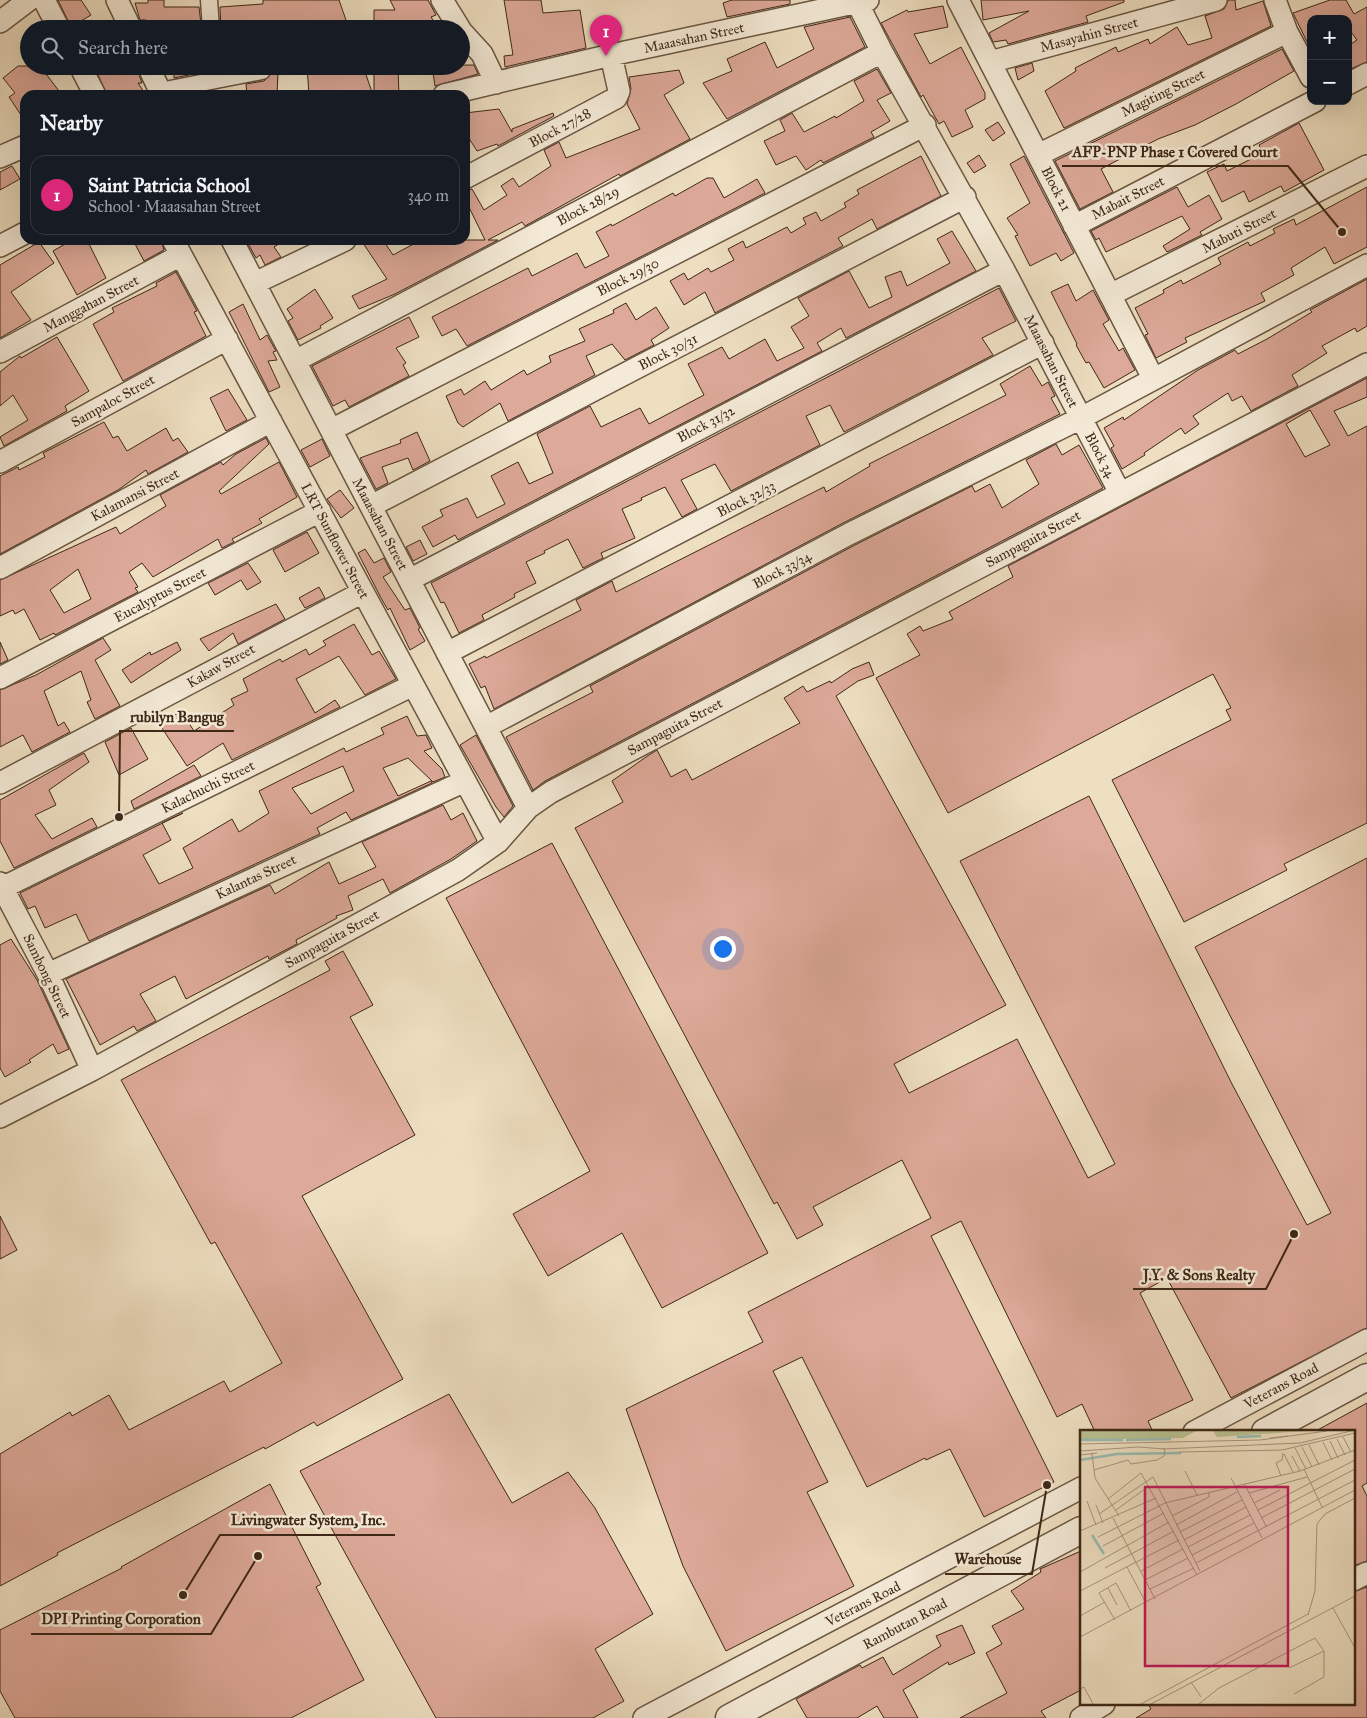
<!DOCTYPE html>
<html lang="en">
<head>
<meta charset="utf-8">
<style>
  body { margin:0; font-family:"IM FELL Great Primer",serif; background:#20242c; color:#f1f3f6 }
  .controls { position:absolute; right:15px; top:15px; display:grid; overflow:hidden; border-radius:10px; box-shadow:0 5px 20px #0002 }
  .controls button { width:45px; height:45px; display:grid; place-items:center; padding:0; border:0; border-bottom:1px solid #363941; background:#171b24; color:#f1f3f6; font:25px sans-serif }
  .you { position:absolute; left:722px; top:948px; width:18px; height:18px; margin:-12px; border:4px solid #fff; border-radius:50%; background:#1a73e8; box-shadow:0 0 0 8px #1a73e833 }
  .badge { display:grid; place-items:center; width:32px; height:32px; border-radius:50%; background:#db2777; color:#fff; font-size:16px; font-weight:700 }
  .pin { position:absolute; translate:-50% -41px; filter:drop-shadow(0 1px 2px #0008) }
  .pin::after { content:''; position:absolute; top:26px; width:18px; height:15px; background:inherit; clip-path:polygon(0 0,100% 0,50% 100%) }
  .list { margin:0; padding:0; list-style:none }
  h2 { display:flex; justify-content:space-between; align-items:center; height:65px; margin:0; padding:0 20px; font-size:21px }
  h2 small { font-size:16px; font-weight:400; color:#9ea1a6 }
  .list li { display:grid; grid-template-columns:32px 1fr auto; gap:15px; align-items:center; box-sizing:border-box; height:80px; margin:0 10px 10px; padding:0 10px; border:1px solid #363941; border-radius:15px }
  .list b { display:block; font-size:19px; white-space:nowrap }
  .list p { margin:0; font-size:16px; white-space:nowrap; color:#9ea1a6 }
  .list em { font-size:16px; font-style:normal; color:#9ea1a6 }
  .icon { flex:none; width:28px; height:28px; fill:none; stroke:currentColor; stroke-width:2; stroke-linecap:round; stroke-linejoin:round }
  .map { position:relative; flex:none; width:1367px; height:1718px; overflow:hidden }
  .search { position:absolute; background:#171b24; box-shadow:0 5px 20px #0002; left:20px; top:20px; width:450px; height:55px; display:flex; align-items:center; gap:12px; box-sizing:border-box; padding:0 18px; border-radius:28px; color:#9ea1a6; font-size:19px }
  .panel { position:absolute; background:#171b24; box-shadow:0 5px 20px #0002; left:20px; top:90px; width:450px; height:155px; border-radius:15px }
  .map>svg:first-child { display:block }
</style>
</head>
<body>
<div class="map">
<svg width="1367" height="1718" viewBox="0 0 1367 1718">
  <rect width="100%" height="100%" fill="#eedfc1"/>
  <filter id="stains"><feTurbulence type="fractalNoise" baseFrequency=".004" numOctaves="4"/><feColorMatrix values="0 0 0 0 .2 0 0 0 0 .09 0 0 0 0 .02 0 0 0 .5 -.17"/></filter>
  <radialGradient id="worn" r=".72"><stop offset=".6" stop-color="#630" stop-opacity="0"/><stop offset="1" stop-color="#630" stop-opacity=".3"/></radialGradient>
  <path fill="#dda999" stroke="#3e2817" fill-rule="evenodd" d="M58,0H81L91,15L71,27Z
    M148,0H164V7H199L201,24H182V29H146V20H140L135,3H148Z
    M263,0H339L347,23L330,29H221L220,7L263,4Z
    M390,0H428L436,15L431,17L437,26H374V10H395Z
    M504,0H541L543,13L580,10L586,48L505,67L504,56L513,55Z
    M732,0H790V4L727,17L723,3Z
    M981,0H1124V2L1086,16L1088,22L1008,44L1006,40L993,42L989,33L1029,11L983,20Z
    M1228,0H1235L1236,10L1263,1L1271,26L1064,128L1045,91L1076,71L1075,68L1116,47L1118,52L1148,39L1150,44L1177,27L1188,45L1212,38L1205,16L1224,9Z
    M1330,0H1346L1354,14L1367,7V62L1348,70V46L1357,40L1348,28V19H1311V50L1293,13Z
    M943,6L948,27L914,34L930,64L961,47L985,93V99L965,110L973,127L952,137L944,121L939,124L923,95L921,97L881,23L907,10L908,12Z
    M850,17L865,47L727,119L703,83L732,71L727,59L765,42L777,68L814,49L804,27Z
    M1282,49L1294,71L1236,104L1195,125L1158,139L1101,169L1113,192L1080,209L1055,161Z
    M1032,63L1034,71L1018,80L1015,68Z
    M469,65H474L478,74L435,86L432,66Z
    M18,66H40L62,95H25V121L9,97L15,93L3,78Z
    M94,66H136L142,83H138L146,95H107Z
    M174,66H213V70L174,78Z
    M307,66H363L373,95H309Z
    M374,66L398,68L399,95H374Z
    M877,69L891,93L877,100L890,121L871,132L874,137L823,163L821,160L806,170L796,156L776,165L764,141L785,131L780,120L792,113L804,132L835,116L836,118L864,101L854,81Z
    M679,70L684,83L664,95L690,139L620,176L619,174L525,226L522,222L488,240H498L395,294L359,309L352,296L387,279L361,240H383L393,255L421,240H485L465,199V191L472,189L484,210L507,195L501,186L513,178L519,187L551,166L544,150L559,142L566,158L640,129L627,104L631,89L629,77Z
    M278,73L277,95H247L246,84L264,81L271,74Z
    M499,109L512,132V129L553,113L554,116L498,146L497,144L477,151L465,132V113Z
    M998,122L1005,133L993,141L985,130Z
    M1299,123L1324,170L1284,192L1281,186L1249,202L1244,191L1222,202L1207,172L1224,164L1227,171L1263,153L1259,145Z
    M979,155L986,166L974,173L967,163Z
    M921,156L941,196L877,229L872,219L838,238L843,246L715,313L705,292L684,305L670,281L684,273L688,280L708,268L711,272L734,260L728,249L743,241L746,248L787,227L791,233L806,224L803,218L816,212L821,221L846,207L844,203L859,194L857,190Z
    M1024,156L1074,253L1061,261L1056,253L1030,266L1015,236L1018,235L1007,218L1030,203L1010,164Z
    M12,166L20,179L0,190V172Z
    M707,178H713L724,198L757,179L765,193L467,346L456,329L442,336L432,317L528,268L532,276L577,253L585,268L609,256L596,232L611,224L612,226L673,193L675,196Z
    M1177,187L1188,207L1209,195L1222,219L1200,232L1202,235L1167,252L1163,246L1190,229L1182,216L1106,252L1099,238L1096,240L1091,231Z
    M1367,187V247L1334,264L1325,247L1291,268L1294,275L1261,293L1265,301L1185,338L1187,342L1156,358L1145,335L1148,334L1135,308L1164,293L1163,290L1181,280L1183,284L1221,264L1218,258L1248,242L1250,246L1275,233L1273,229L1294,219L1296,225Z
    M952,231L976,271L846,338L841,328L817,343L822,351L458,540L455,535L433,547L422,527L443,516L440,510L467,498L477,518L505,504L491,476L518,462L529,484L553,473L537,434L590,406L601,427L640,408L649,424L704,395L688,364L722,347L729,359L765,339L777,361L804,348L791,327L809,316L798,298L849,271L869,308L892,297L885,277L901,271L907,286L950,263L937,239Z
    M72,240H87L106,278L77,295L53,251Z
    M133,240H161L164,250L144,261Z
    M246,240H285L274,247L281,257L265,265L260,255L256,258Z
    M39,242L54,263L11,292L31,320L0,338V265Z
    M176,272L197,311L194,312L206,336L123,381L93,324L114,312L112,308L157,286L156,283Z
    M1367,279V326L1357,332L1355,328L1322,346L1327,353L1292,375L1298,386L1251,411L1242,396L1232,401L1228,393L1193,416L1199,424L1185,434L1181,428L1144,453L1145,455L1122,469L1111,448L1114,446L1104,428L1123,417L1124,420L1198,370L1235,350L1238,354L1267,339L1312,312L1310,310Z
    M1068,284L1076,301L1093,290L1109,320L1103,324L1119,351L1123,348L1135,370L1104,388L1089,362L1086,363L1076,345L1077,344L1051,292Z
    M999,288L1016,321L982,338L993,355L844,432L830,405L806,416L820,445L731,491L715,464L681,480L697,509L682,517L665,487L641,498L642,500L622,509L635,538L601,553L603,558L583,568L568,539L544,551L545,553L526,562L536,583L514,594L515,597L482,615L484,620L459,633L444,602L441,603L431,583Z
    M315,289L333,318L320,326L321,328L298,340L288,321L293,318L287,309Z
    M626,303L636,320L656,307L669,328L651,340L654,345L625,360L612,344L586,356L595,375L508,421L500,403L463,427L458,423L446,396L461,389L464,395L485,381L491,390L524,370L527,375L551,362L549,356L585,341L579,329L614,313L613,310Z
    M243,304L260,340L267,335L276,351L273,352L277,360L268,361L280,387L269,392L229,312Z
    M409,317L419,337L396,348L406,363L403,365L409,376L349,407L345,400L333,406L312,366Z
    M57,337L89,391L65,406L67,411L4,446L0,437L28,420L13,395L0,406V372L20,356L21,358Z
    M1030,366L1042,386L1048,382L1055,396L1051,398L1060,414L843,523L494,709L485,686L481,688L469,664L485,656L486,658L581,610L576,600L612,581L616,592L824,487L826,492L870,466L869,464L1006,395L1000,384Z
    M1367,378V397L1334,411L1348,436L1367,426V823L1284,864L1287,870L1184,922L1112,780L1231,720L1226,710L1231,708L1213,674L948,813L876,678L920,655L907,634L920,626L923,631L953,619L949,612L1013,577L1008,566ZM1310,410L1330,445L1305,457L1286,424Z
    M228,389L247,420L226,431L210,398Z
    M104,422L113,438L118,436L127,451L166,428L173,441L178,438L188,452L148,474L146,470L118,490L0,554V476L18,467L19,470L45,457L43,453Z
    M417,432L430,461L413,470L408,458L382,467L388,483L376,489L360,458L401,443L400,440Z
    M266,438L269,444L219,491L221,494L279,462L297,497L259,519L262,523L232,539L234,542L222,548L218,539L153,577L142,563L129,572L138,587L135,588L138,592L55,635L54,633L40,640L24,609L15,614L13,610L0,616V580L116,527L120,534L166,506L160,495L221,462L223,465L236,454ZM78,569L91,599L64,613L50,590Z
    M322,439L330,456L310,467L301,450Z
    M1056,444L1062,455L1079,445L1103,488L545,781L533,790L506,737L593,692L590,686L855,545L972,486L975,492L990,484L1002,508L1039,484L1026,460Z
    M340,490L354,508L341,518L327,499Z
    M307,532L319,553L285,572L273,550Z
    M420,540L427,554L413,561L406,547Z
    M365,549L374,563L384,558L391,572L383,577L405,610L410,608L420,628L418,629L425,641L410,650L390,608L388,610L381,598L358,553Z
    M248,563L261,582L247,590L241,580L215,595L208,583Z
    M319,587L325,598L305,608L299,598Z
    M276,604L285,619L238,644L233,633L209,651L200,639Z
    M354,624L372,655L379,651L396,679L365,695L339,656L296,679L315,713L335,700L340,707L232,760L223,743L187,766L160,725L181,711L194,731L234,705L231,699L248,691L243,679L280,659L282,662L306,649L309,655L326,645L323,641Z
    M103,638L111,650L95,660L120,706L95,719L87,702L91,700L81,671L44,691L58,726L64,722L70,732L32,752L23,735L0,747V690L36,675Z
    M0,642L8,660L0,664Z
    M177,642L181,650L131,683L122,670L150,652L151,655Z
    M869,662L874,675L858,681L836,696L1006,1005L894,1064L909,1093L1017,1039L1088,1178L1115,1164L960,861L1089,796L1232,1084L1307,1225L1331,1213L1195,947L1367,858V1328L1231,1398L1167,1278L1140,1293L1193,1400L1148,1421L1153,1432H1095L1082,1404L1057,1417L961,1221L931,1236L1054,1482L984,1517L950,1449L926,1460L925,1458L867,1487L802,1357L773,1371L828,1482L807,1492L854,1586L726,1651L683,1566L626,1409L763,1342L748,1312L931,1218L902,1160L813,1207L823,1225L797,1239L777,1202L774,1204L575,828L623,802L612,781L646,757L657,750L671,777L686,769L692,780L800,723L784,698L803,686L807,692L830,681L831,683L852,669Z
    M407,716L417,736L426,735L432,748L424,751L442,769L445,777L433,782L408,758L383,768L398,796L431,781L432,783L351,820L346,812L317,828L320,834L89,941L76,914L45,928L35,906L28,909L20,893L183,813L162,823L171,840L143,855L159,884L193,868L183,848L232,819L239,832L269,813L259,791L344,748L346,752L384,734L381,728ZM343,766L354,791L311,814L292,788Z
    M131,728L148,759L119,775L105,742Z
    M476,735L513,806L504,817L496,807L460,745Z
    M84,753L89,762L49,790L56,805L35,815L52,839L92,818L97,827L14,868L0,841V800Z
    M194,765L201,776L134,809L131,801Z
    M443,805L451,820L463,813L477,841L451,859L390,893L383,879L348,896L353,910L336,916L337,918L296,940L297,944L272,957L269,959L268,956L186,999L175,976L140,994L156,1021L137,1031L134,1026L100,1045L66,979L270,885L275,894L329,862L339,884L376,867L362,842Z
    M552,843L768,1253L662,1308L622,1233L548,1276L513,1214L590,1171L446,898Z
    M11,939L37,980L69,1049L58,1054L53,1044L29,1060L31,1062L5,1077L0,1068V945Z
    M343,951L373,1005L350,1017L415,1135L302,1196L403,1379L317,1426L314,1422L265,1449L264,1447L57,1553L58,1555L0,1586V1454L70,1412L72,1416L109,1395L129,1430L224,1381L230,1392L282,1363L215,1242L211,1244L121,1080L330,970L325,961Z
    M0,1216L17,1250L0,1259Z
    M449,1394L512,1503L568,1472L595,1508L653,1614L595,1649L624,1701L593,1718H436L300,1471Z
    M1367,1403V1483L1362,1486L1367,1496V1561L1353,1566V1432H1314Z
    M270,1484L321,1584L316,1587L364,1680L291,1718H15L0,1691V1630L122,1568L121,1567Z
    M1081,1551V1690L1041,1711L1046,1718H960L1007,1693L986,1653L1002,1644L992,1626L1024,1609L1011,1591L1041,1572L1040,1569Z
    M1367,1587V1718H1136L1151,1709L1148,1704H1353V1592Z
    M962,1625L975,1653L949,1665L948,1662L903,1690L918,1718H884L877,1706L857,1718H807L796,1699L860,1665L862,1668L883,1657L893,1675L941,1646L936,1636Z"/>
  <g fill="none" stroke-linecap="round" stroke-linejoin="round">
    <defs>
      <path id="pedestrian" d="M209,0L211,29
        M160,91L262,71"/>
      <path id="minor" d="M44,0L59,29
        M117,0L131,29
        M442,0L460,29
        M856,0L882,52L1004,270L1120,493
        M958,0L1153,378
        M1275,0L1287,32L1311,77
        M0,22L29,0
        M461,31L482,54L496,83
        M990,62L1216,0
        M80,66L95,95
        M148,66L162,95
        M1348,84L1367,74
        M444,95L611,55L868,0
        M1038,155L1287,32
        M0,157L25,146
        M465,178L616,98L619,91L611,55
        M1074,226L1315,101
        M173,240L498,842
        M232,240L528,808
        M0,246L25,233
        M255,283L345,240
        M1110,295L1367,166
        M0,352L181,255
        M295,361L882,52
        M331,430L925,125
        M0,462L227,339
        M371,506L965,197
        M0,568L271,421
        M409,580L1004,270
        M447,653L1043,343
        M0,678L320,511
        M486,727L849,534L1081,418L1367,265
        M0,783L363,592
        M0,883L48,974L92,1070
        M2,888L413,685
        M48,974L465,781
        M0,1117L92,1070L458,870L498,842L528,808L551,792L1367,364
        M1194,1432L1367,1340
        M1353,1580L1367,1573
        M644,1718L1081,1488
        M1081,1718L1104,1704"/>
      <path id="tertiary" d="M1265,1432L1367,1377
        M729,1718L1081,1530"/>
    </defs>
    <use href="#pedestrian" stroke="#6a5642" stroke-width="19"/>
    <use href="#minor" stroke="#6a5642" stroke-width="24"/>
    <use href="#tertiary" stroke="#6a5642" stroke-width="29"/>
    <use href="#pedestrian" stroke="#f4ead7" stroke-width="16"/>
    <use href="#minor" stroke="#f4ead7" stroke-width="21"/>
    <use href="#tertiary" stroke="#f4ead7" stroke-width="26"/>
  </g>
  <g text-anchor="middle" dominant-baseline="central" stroke-width="5" stroke-linejoin="round" paint-order="stroke">
    <g font-size="14" fill="#3e2817" stroke="#f4ead7">
      <text transform="translate(1089 35) rotate(-15)">Masayahin Street</text>
      <text transform="translate(694 38) rotate(-12)">Maaasahan Street</text>
      <text transform="translate(1163 93) rotate(-26)">Magiting Street</text>
      <text transform="translate(560 128) rotate(-28)">Block 27/28</text>
      <text transform="translate(1056 189) rotate(63)">Block 21</text>
      <text transform="translate(1128 198) rotate(-27)">Mabait Street</text>
      <text transform="translate(588 206) rotate(-28)">Block 28/29</text>
      <text transform="translate(1239 231) rotate(-27)">Mabuti Street</text>
      <text transform="translate(628 277) rotate(-27)">Block 29/30</text>
      <text transform="translate(91 304) rotate(-28)">Manggahan Street</text>
      <text transform="translate(668 352) rotate(-27)">Block 30/31</text>
      <text transform="translate(1051 361) rotate(63)">Maaasahan Street</text>
      <text transform="translate(113 401) rotate(-29)">Sampaloc Street</text>
      <text transform="translate(706 424) rotate(-28)">Block 31/32</text>
      <text transform="translate(1100 455) rotate(62)">Block 34</text>
      <text transform="translate(135 495) rotate(-28)">Kalamansi Street</text>
      <text transform="translate(746 499) rotate(-27)">Block 32/33</text>
      <text transform="translate(380 524) rotate(62)">Maaasahan Street</text>
      <text transform="translate(1033 539) rotate(-28)">Sampaguita Street</text>
      <text transform="translate(335 541) rotate(62)">LRT Sunflower Street</text>
      <text transform="translate(782 570) rotate(-28)">Block 33/34</text>
      <text transform="translate(160 595) rotate(-28)">Eucalyptus Street</text>
      <text transform="translate(221 666) rotate(-29)">Kakaw Street</text>
      <text transform="translate(675 727) rotate(-28)">Sampaguita Street</text>
      <text transform="translate(208 787) rotate(-26)">Kalachuchi Street</text>
      <text transform="translate(256 877) rotate(-25)">Kalantas Street</text>
      <text transform="translate(332 939) rotate(-29)">Sampaguita Street</text>
      <text transform="translate(47 976) rotate(64)">Sambong Street</text>
      <text transform="translate(1281 1386) rotate(-28)">Veterans Road</text>
      <text transform="translate(863 1604) rotate(-27)">Veterans Road</text>
      <text transform="translate(905 1624) rotate(-28)">Rambutan Road</text>
    </g>
  </g>
  <g transform="translate(1080 1430)">
    <rect width="275" height="275" fill="#eedfc1"/>
    <path d="M0,1H116L103,8L51,9H0ZM133,1H227L137,7Z" fill="#b9c293"/>
    <path fill="none" stroke="#99bdb3" stroke-width="2.5" d="M157,7L181,6M0,10H22M22,10H43M46,10L91,9M0,30L37,24L101,23M12,105L24,124"/>
    <path fill="none" stroke="#a8967d" stroke-width="1" d="M263,7L271,22M190,8L208,6M257,9L265,25M250,11L258,28M243,12L252,30M0,14L180,10L247,1M229,15L239,35M222,17L232,37M215,18L226,39M83,19L220,13L271,1M0,21L58,17L85,19M99,22L202,20L275,3M12,24L15,48L39,86M204,24L213,42M0,25L17,23M212,26L220,41M224,39L242,77M14,40L48,30L51,34L77,30L84,26L85,19M105,41L117,65M201,46L196,33L202,30L203,23M151,48L182,108M165,55L186,96M169,63L227,47M28,69L61,43L117,145M7,71L16,95M174,73L200,60M16,75L23,93M36,80L69,56M178,80L275,30M19,84L73,47L120,141M92,86L129,67V63M33,88L75,169M181,88L275,39M96,95L157,62M0,101L76,68M100,102L162,70M18,107L85,73L220,41L275,20M104,110L166,77M23,116L84,83M108,117L170,85M112,125L174,93M116,133L275,50M47,137L66,173M25,138L94,101M61,141L103,119M0,142L89,92M65,150L108,128M28,158L37,175M70,159L114,138M0,161L99,110M253,178L275,218M228,185L235,161L237,94L245,84L275,68M0,186L25,172M35,190L19,163L36,153L51,181M0,207L275,60M209,238L244,221M111,252L121,267M0,259L4,257L13,274M61,274L228,184M71,274L275,166M119,274L139,258L235,208L244,221V247L214,264"/>
    <path fill="#c2185b" fill-opacity="0.15" stroke="#c2185b" stroke-width="2.5" d="M65,57H208V236H65Z"/>
    <rect width="275" height="275" fill="none" stroke="#3e2817" stroke-width="2.5"/>
  </g>
  <path fill="none" stroke="#3e2817" stroke-width="2" d="M1342 232L1288 166H1062M119 817L120 731H234M1294 1234L1266 1289H1133M183 1595L220 1535H395M1047 1485L1032 1574H945M258 1556L211 1634H31"/>
  <g fill="#3e2817" stroke="#f4ead7" stroke-width="2">
    <circle cx="1342" cy="232" r="5"/>
    <circle cx="119" cy="817" r="5"/>
    <circle cx="1294" cy="1234" r="5"/>
    <circle cx="183" cy="1595" r="5"/>
    <circle cx="1047" cy="1485" r="5"/>
    <circle cx="258" cy="1556" r="5"/>
  </g>
  <g font-size="15" text-anchor="middle" font-weight="bold" fill="#3e2817" stroke="#f4ead7" stroke-width="5" stroke-linejoin="round" paint-order="stroke">
    <text x="1175" y="157">AFP-PNP Phase 1 Covered Court</text>
    <text x="177" y="722">rubilyn Bangug</text>
    <text x="1199" y="1280">J.Y. &amp; Sons Realty</text>
    <text x="308" y="1525">Livingwater System, Inc.</text>
    <text x="988" y="1564">Warehouse</text>
    <text x="121" y="1624">DPI Printing Corporation</text>
  </g>
  <rect width="100%" height="100%" filter="url(#stains)"/>
  <rect width="100%" height="100%" fill="url(#worn)"/>
</svg>
<div class="controls">
<button>+</button>
<button>−</button>
</div>
<div class="you"></div>
<div class="pin badge" style="left:606px;top:56px">1</div>
<div class="search"><svg class="icon" aria-label="search" viewBox="0 0 24 24"><circle cx="10" cy="10" r="6"/><path d="M15 15l6 6"/></svg>Search here</div>
<section class="panel">
<h2>Nearby<small></small></h2>
<ul class="list">
<li><span class="badge">1</span><div><b>Saint Patricia School</b><p>School · Maaasahan Street</p></div><em>340 m</em></li>
</ul>
</section>
</div>
</body>
</html>
